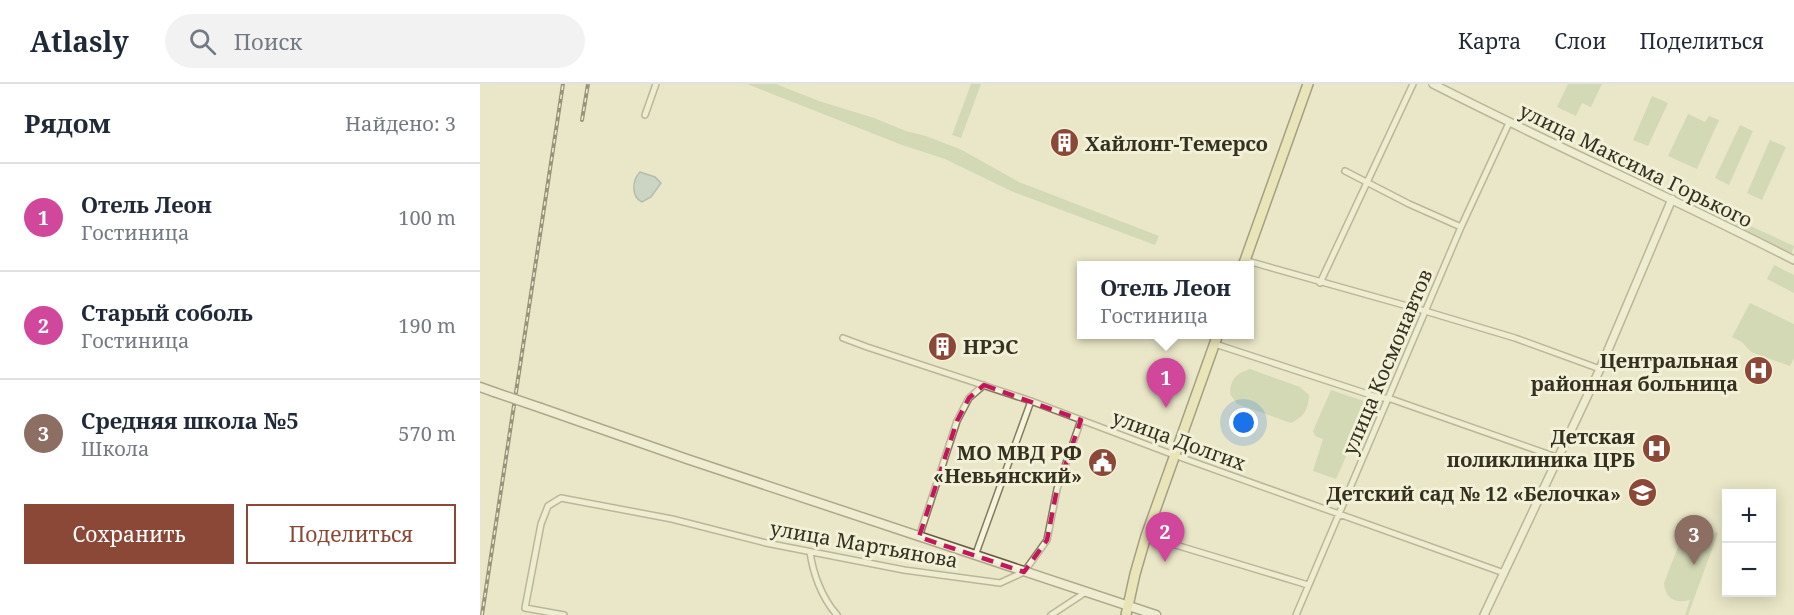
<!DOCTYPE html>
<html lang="ru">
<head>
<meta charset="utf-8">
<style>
  body { margin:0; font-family:"Noto Serif",serif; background:#f2f2f3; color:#1f2937 }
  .controls { position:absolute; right:18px; bottom:18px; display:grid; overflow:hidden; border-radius:0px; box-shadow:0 3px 15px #0003 }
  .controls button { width:54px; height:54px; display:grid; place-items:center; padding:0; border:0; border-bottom:2px solid #e0e1e3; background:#fff; color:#1f2937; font:30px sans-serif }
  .you { position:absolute; left:764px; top:339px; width:21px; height:21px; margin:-15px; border:4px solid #fff; border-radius:50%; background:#1a73e8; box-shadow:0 0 0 9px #1a73e833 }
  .badge { display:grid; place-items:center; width:39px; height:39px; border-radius:50%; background:#8c4836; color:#fff; font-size:20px; font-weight:700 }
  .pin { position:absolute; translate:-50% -50px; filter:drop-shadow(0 2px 3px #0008) }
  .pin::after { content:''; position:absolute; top:32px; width:21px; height:18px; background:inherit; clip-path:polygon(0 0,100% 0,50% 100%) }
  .popup { position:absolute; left:597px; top:177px; width:177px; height:78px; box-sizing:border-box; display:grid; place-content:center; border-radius:0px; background:#fff; filter:drop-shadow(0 2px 4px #0005); font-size:20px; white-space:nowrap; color:#747a83 }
  .popup b { font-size:22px; color:#1f2937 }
  .popup::after { content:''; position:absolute; left:50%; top:100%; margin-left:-12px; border:12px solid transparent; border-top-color:#fff }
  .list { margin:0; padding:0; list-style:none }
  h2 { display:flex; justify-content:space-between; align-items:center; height:78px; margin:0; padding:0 24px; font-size:26px }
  h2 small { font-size:20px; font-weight:400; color:#747a83 }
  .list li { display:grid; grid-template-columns:39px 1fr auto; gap:18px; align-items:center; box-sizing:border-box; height:108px; padding:0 24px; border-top:2px solid #e0e1e3 }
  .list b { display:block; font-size:22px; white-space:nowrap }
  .list p { margin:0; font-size:20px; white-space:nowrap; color:#747a83 }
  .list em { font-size:20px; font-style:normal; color:#747a83 }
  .actions { display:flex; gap:12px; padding:18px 24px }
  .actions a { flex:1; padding:14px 0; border:2px solid #8c4836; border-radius:0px; text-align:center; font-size:21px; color:#8c4836 }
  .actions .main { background:#8c4836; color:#fff }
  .icon { flex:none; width:33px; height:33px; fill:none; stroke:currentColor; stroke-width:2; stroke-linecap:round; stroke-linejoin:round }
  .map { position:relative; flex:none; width:1314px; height:531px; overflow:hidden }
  header { display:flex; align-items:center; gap:36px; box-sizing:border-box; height:84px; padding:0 30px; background:#fff; border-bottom:2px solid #e0e1e3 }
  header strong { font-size:28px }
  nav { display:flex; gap:33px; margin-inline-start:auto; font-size:21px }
  .search { width:420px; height:54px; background:#f2f2f3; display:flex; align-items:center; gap:15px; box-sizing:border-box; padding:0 21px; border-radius:33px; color:#747a83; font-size:22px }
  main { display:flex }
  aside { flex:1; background:#fff }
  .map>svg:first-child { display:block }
</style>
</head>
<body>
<header>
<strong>Atlasly</strong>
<div class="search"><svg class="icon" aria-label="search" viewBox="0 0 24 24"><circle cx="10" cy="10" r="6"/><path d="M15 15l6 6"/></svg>Поиск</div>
<nav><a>Карта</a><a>Слои</a><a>Поделиться</a></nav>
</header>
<main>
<aside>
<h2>Рядом<small>Найдено: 3</small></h2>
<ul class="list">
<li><span class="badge" style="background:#d1479c">1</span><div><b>Отель Леон</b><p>Гостиница</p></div><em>100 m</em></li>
<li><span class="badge" style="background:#d1479c">2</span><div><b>Старый соболь</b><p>Гостиница</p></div><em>190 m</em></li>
<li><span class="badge" style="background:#8d6e63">3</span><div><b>Средняя школа №5</b><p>Школа</p></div><em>570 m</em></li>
</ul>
<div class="actions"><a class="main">Сохранить</a><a>Поделиться</a></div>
</aside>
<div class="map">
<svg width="1314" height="531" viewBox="0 0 1314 531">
  <rect width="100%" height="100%" fill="#eae7c8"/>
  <path fill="#b9c79d" d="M267,0H296L339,17L394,34L426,47L446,52L482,66L539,98L679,152L675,161L531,107L465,75L422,61Z
    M491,0H501L481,54L472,51Z
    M1088,0H1122L1111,23L1102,19L1096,32L1077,23Z
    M1172,12L1188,19L1168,62L1153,56Z
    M1208,30L1225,38L1229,32L1239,36L1217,85L1188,72Z
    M1260,41L1273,47L1249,101L1235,94Z
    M1290,56L1306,63L1282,116L1267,109Z
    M1231,124L1314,162L1311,171L1228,129Z
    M1294,181L1314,191V209L1287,195Z
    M1270,219L1314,240V274L1310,282L1271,268L1262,258L1252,253Z
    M770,285L820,303L829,311C828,326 825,332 811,339L757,320L750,310C751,295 755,290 770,285Z
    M851,306L890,319L856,395L833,387L843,355L835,352L833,347Z
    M1215,443L1227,447L1232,455L1235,448L1238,449L1208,531H1205L1210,516C1196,520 1185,515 1184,499L1203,450L1207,446Z"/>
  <path fill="#a9bebd" stroke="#708c8b" stroke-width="1.5" d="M160,88L175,93L181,99L171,113L162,118C151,113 152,96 160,88Z"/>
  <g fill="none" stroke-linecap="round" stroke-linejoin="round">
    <defs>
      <path id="minor" d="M165,31L176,0
        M865,87L929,120L981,143
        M764,176L945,227L1035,254L1120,285
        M840,199L933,0
        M363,254L387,263L551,317L694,371L1024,489
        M735,260L900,314H908L1079,374
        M666,452L828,501
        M439,453L477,337L489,314L504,301
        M330,468C333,490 342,514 357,531
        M495,472L551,317
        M84,531L45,524L61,440L68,422L81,414L192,435L286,459L424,486L520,499L544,488L567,456L577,405L601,336
        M571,531L606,508
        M816,531L981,143L1029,39"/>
      <path id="tertiary" d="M953,0C1072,61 1195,115 1314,176
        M1004,531L1120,285L1192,115"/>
      <path id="secondary" d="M0,303L14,308
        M61,324L207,375L676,531"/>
      <path id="primary" d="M763,182L828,0
        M646,531L655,490L666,452L738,250"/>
    </defs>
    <use href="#minor" stroke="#847b5f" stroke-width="8"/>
    <use href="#tertiary" stroke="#847b5f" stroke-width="10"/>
    <use href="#secondary" stroke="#665c42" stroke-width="11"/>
    <use href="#primary" stroke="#524833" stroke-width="12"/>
    <use href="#minor" stroke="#f5f3db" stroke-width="5"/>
    <use href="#tertiary" stroke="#f5f3db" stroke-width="7"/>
    <use href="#secondary" stroke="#f5f3db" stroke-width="8"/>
    <use href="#primary" stroke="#e8e2a5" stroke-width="9"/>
    <defs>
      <path id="rail" d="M102,36L108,0
        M2,531L83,0"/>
    </defs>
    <use href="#rail" stroke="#363021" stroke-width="4"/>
    <use href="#rail" stroke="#f2f0d7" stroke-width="1.5" stroke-dasharray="4.5" stroke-linecap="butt"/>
    <defs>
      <path id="secondary-bridge" d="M14,308L61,324"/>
    </defs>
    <use href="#secondary-bridge" stroke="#665c42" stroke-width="11" stroke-linecap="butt"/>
    <use href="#secondary-bridge" stroke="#f5f3db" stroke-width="8"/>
  </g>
  <path d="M0 0H1314V531H0ZM504,301L601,336L577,405L567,456L544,488L439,453L477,337L489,314Z" fill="#eae7c8" fill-opacity=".55" fill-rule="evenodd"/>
  <path fill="none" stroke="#c2185b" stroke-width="4.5" stroke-dasharray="12 8" stroke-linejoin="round" d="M504,301L601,336L577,405L567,456L544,488L439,453L477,337L489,314Z"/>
  <defs>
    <symbol id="building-disc" viewBox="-11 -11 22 22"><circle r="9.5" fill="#8c4836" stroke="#f2f0d7"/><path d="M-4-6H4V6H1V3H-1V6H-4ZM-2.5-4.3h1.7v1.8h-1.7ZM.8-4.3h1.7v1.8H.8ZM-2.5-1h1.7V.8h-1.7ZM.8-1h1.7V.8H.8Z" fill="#fff"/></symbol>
    <symbol id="hospital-disc" viewBox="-11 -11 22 22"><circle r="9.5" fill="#8c4836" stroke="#f2f0d7"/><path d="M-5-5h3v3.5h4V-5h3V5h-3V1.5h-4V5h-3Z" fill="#fff"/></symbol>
    <symbol id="civic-disc" viewBox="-11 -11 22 22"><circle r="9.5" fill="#8c4836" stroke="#f2f0d7"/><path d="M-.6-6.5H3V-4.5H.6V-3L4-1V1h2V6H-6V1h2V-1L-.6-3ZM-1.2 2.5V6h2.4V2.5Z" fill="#fff"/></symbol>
    <symbol id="school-disc" viewBox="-11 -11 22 22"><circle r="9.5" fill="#8c4836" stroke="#f2f0d7"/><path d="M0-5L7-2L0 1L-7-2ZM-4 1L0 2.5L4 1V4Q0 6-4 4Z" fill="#fff"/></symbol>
  </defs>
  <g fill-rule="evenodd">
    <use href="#building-disc" x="568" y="42" width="33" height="33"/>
    <use href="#building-disc" x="446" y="246" width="33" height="33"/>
    <use href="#hospital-disc" x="1262" y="270" width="33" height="33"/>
    <use href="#hospital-disc" x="1160" y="348" width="33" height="33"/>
    <use href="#civic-disc" x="606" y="362" width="33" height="33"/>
    <use href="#school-disc" x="1146" y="392" width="33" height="33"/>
  </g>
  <g text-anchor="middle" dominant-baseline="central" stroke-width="6" stroke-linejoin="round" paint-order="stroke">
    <g font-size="20" font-weight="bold" fill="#363021" stroke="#f2f0d7" text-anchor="end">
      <text x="605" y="59" text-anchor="start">Хайлонг-Темерсо</text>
      <text x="483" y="262" text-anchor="start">НРЭС</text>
      <text x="1258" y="276">Центральная<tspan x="1258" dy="23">районная больница</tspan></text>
      <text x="1155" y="352">Детская<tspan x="1155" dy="23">поликлиника ЦРБ</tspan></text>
      <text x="602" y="368">МО МВД РФ<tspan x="602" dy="23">«Невьянский»</tspan></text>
      <text x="1141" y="409">Детский сад № 12 «Белочка»</text>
    </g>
    <g font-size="20" fill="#363021" stroke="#f2f0d7">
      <text transform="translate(1156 81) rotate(26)">улица Максима Горького</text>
      <text transform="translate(907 278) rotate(-67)">улица Космонавтов</text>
      <text transform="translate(699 356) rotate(20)">улица Долгих</text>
      <text transform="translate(384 460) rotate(10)">улица Мартьянова</text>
    </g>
  </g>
</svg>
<div class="controls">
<button>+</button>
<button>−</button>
</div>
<div class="you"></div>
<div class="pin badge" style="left:686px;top:324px;background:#d1479c">1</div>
<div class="popup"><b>Отель Леон</b>Гостиница</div>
<div class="pin badge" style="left:685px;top:478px;background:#d1479c">2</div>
<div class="pin badge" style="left:1214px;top:481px;background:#8d6e63">3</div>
</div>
</main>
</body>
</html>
